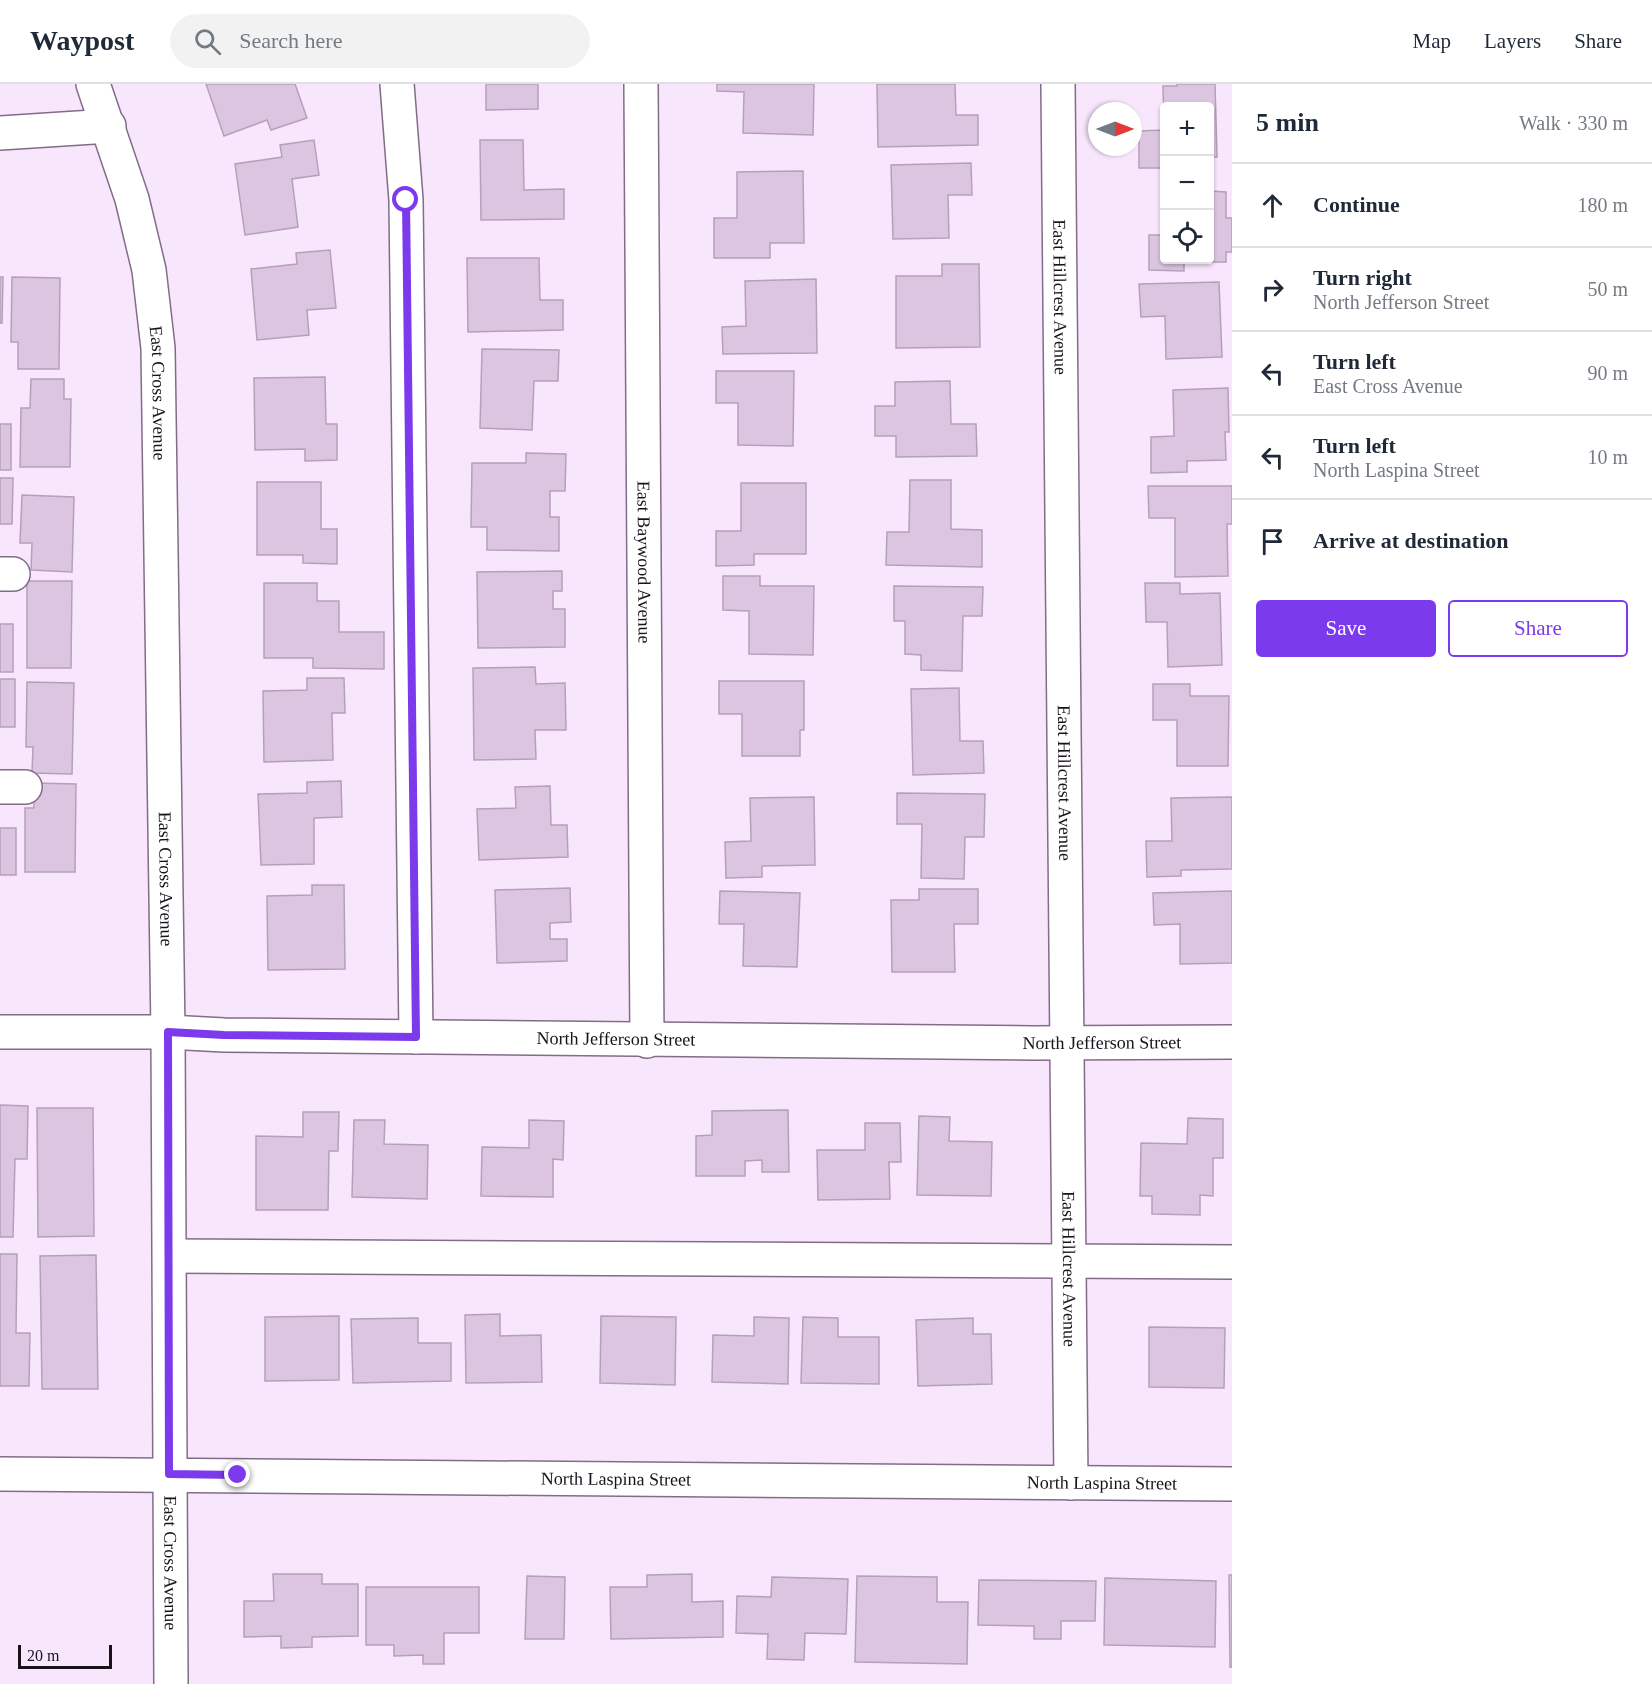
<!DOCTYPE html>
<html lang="en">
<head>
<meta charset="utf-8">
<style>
  body { margin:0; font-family:Georgia,serif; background:#f2f2f3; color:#1f2937 }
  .controls { position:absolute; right:18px; top:18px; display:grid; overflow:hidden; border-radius:6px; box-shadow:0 2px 4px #0004 }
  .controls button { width:54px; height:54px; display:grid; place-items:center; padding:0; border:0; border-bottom:2px solid #e0e1e3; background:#fff; color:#1f2937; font:30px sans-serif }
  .compass { position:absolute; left:1088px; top:18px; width:54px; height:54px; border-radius:50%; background:#fff; box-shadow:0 2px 4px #0004; rotate:90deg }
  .scale { position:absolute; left:18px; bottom:15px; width:94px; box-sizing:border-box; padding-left:6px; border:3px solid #19121b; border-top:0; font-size:16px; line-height:21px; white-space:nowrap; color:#19121b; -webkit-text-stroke:4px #f8e6fd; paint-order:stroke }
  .stop { position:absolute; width:18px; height:18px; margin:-14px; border:4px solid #7c3aed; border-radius:50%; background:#fff }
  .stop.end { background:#7c3aed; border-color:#fff; box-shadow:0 2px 6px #0008 }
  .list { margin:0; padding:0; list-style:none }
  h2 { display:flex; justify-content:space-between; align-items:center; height:78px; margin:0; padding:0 24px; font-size:26px }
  h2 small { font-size:20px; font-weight:400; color:#747a83 }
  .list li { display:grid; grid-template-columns:39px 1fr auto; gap:18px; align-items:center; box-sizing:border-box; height:84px; padding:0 24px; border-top:2px solid #e0e1e3 }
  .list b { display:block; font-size:22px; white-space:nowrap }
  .list p { margin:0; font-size:20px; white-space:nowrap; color:#747a83 }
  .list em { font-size:20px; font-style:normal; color:#747a83 }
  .actions { display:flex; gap:12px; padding:18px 24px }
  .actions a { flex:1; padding:14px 0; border:2px solid #7c3aed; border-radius:6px; text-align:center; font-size:21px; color:#7c3aed }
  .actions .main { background:#7c3aed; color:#fff }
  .icon { flex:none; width:33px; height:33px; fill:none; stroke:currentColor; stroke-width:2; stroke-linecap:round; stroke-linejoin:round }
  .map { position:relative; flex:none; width:1232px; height:1600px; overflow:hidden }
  header { display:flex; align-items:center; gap:36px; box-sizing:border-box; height:84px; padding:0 30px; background:#fff; border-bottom:2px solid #e0e1e3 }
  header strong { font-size:28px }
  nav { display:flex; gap:33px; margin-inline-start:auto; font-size:21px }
  .search { width:420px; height:54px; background:#f2f2f3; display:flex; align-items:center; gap:15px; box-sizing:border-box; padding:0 21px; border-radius:33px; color:#747a83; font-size:22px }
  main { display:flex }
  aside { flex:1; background:#fff }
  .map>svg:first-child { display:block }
</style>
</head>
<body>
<header>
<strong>Waypost</strong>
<div class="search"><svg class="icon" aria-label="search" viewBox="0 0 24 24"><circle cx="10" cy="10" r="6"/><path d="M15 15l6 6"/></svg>Search here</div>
<nav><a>Map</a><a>Layers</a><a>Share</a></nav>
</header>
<main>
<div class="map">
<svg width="1232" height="1600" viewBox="0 0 1232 1600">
  <rect width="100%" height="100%" fill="#f8e6fd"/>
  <path fill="#dcc5e1" stroke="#b5a0ba" stroke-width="1.5" d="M206,0H295L307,34L271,46L267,36L224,52Z
    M486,0H538V25L486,26Z
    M717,0H814L813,51L743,49L744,8L717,7Z
    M877,0H955L956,31H978V61L878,63Z
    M1177,0H1215L1217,73H1210V22H1164V84H1139V47L1164,46L1163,2H1177Z
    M314,56L319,91L292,95L298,143L245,151L235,80L282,73L280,61Z
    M480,56H523L524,106L564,105V135L481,136Z
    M971,79L972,111H948L949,154L893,155L891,81Z
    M803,87L804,159H770V174H714V134H737V88Z
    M1210,107L1226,108V134H1232V168H1226V178H1184V187L1149,186V151H1164V176H1210Z
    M330,166L336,224L307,226L309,251L257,256L251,185L297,180L296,169Z
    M467,174H539L540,216H563V246L468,248Z
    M942,180H979L980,263L896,264V192H942Z
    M0,193H3L2,239H0Z
    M12,193L60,194L59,285H18V258H11Z
    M816,195L817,269L723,270L722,243L746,242L745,197Z
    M1219,198L1222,273L1166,275L1165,232L1141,233L1139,200Z
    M482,265L559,266L558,297H534L532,346L480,344Z
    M716,287H794L793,362L738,361V319H716Z
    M325,293L326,340H337V376L305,377V365L255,366L254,294Z
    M31,295H64V315H71L70,383H20L21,324H30Z
    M950,297L951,340H976L977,372L896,373V352H875V322H895V298Z
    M1228,304L1229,348H1225L1226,376L1187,377V388L1151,389V353L1174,352L1173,306Z
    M0,340H11V386H0Z
    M526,369L566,370L565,407H550V433H559V467L487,466V443H471L472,379H526Z
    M0,394H13L12,440H0Z
    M910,396H951V445L982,446V483L886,481L887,448H909Z
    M257,398H321V445H337V480L303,479V471H257Z
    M741,399H806V470H754V481L716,482V447H741Z
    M1148,402H1232V440H1227L1228,492L1175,493V434H1149Z
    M22,411L74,413L72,488L31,486L32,459H20Z
    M562,487V507H553V525H565V563L478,564L477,488Z
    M723,492H760V502H814L813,571L749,570V527L723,526Z
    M27,497H72L71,584H27Z
    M264,499H317V517H339V548H384V585L313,584V574H264Z
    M1145,499H1180V510L1220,509L1222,581L1168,583L1167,538H1146Z
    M894,502L983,503L982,532H963L962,587L921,586V571L905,570V537H894Z
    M0,540H13V588H0Z
    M535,583L536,600L565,599L566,646H535L536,675L474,676L473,584Z
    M307,594H344L345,629H332L333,676L264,678L263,607L307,606Z
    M0,595H15V643H0Z
    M719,597H804V646H800V672H742V630H719Z
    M27,598L74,599L72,690L32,689L33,663H26Z
    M1153,600H1190V612H1229L1228,682H1177V636H1153Z
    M959,604L960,657H983L984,689L913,691L911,605Z
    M341,697L342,733L314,734V780L261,781L258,710L307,709V698Z
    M34,699L76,700L75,788H25V724H34Z
    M550,702L551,741H567L568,773L479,776L477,725L516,724L515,703Z
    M897,709L985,710L984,753H965L964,795L921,794L922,740H897Z
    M814,713L815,781L762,782V793L726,794L725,758L751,757L750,714Z
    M1232,713V785L1181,786V792L1147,793L1146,757H1172L1171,714Z
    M0,744H16V791H0Z
    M312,801H344L345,885L268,886L267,812L312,811Z
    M570,804L571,838L550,839V855H567V877L497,879L495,806Z
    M919,805H978V840H954L955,888H892L891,816H919Z
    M720,807L800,809L797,883L743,882L744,840H719Z
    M1232,807V879L1180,880V840L1154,841L1153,809Z
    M0,1021L28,1022L27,1075H15L13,1153H0Z
    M37,1024H93L94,1152L38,1153Z
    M788,1026L789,1088H762V1076L745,1077V1092H696V1052L712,1051V1027Z
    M303,1028H339L338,1067H329L328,1126H256V1052L303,1053Z
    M919,1032L950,1033L949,1057L992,1058L991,1112L917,1111Z
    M1188,1034L1223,1035V1074H1213V1112L1200,1111V1131L1152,1130V1112H1140L1141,1059L1187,1060Z
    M354,1036H385L384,1060L428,1061L427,1115L352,1113Z
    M529,1036L564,1037L563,1076L553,1075V1113L481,1112L482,1063L529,1064Z
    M865,1039H900L901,1078H889L890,1115L818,1116L817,1066H865Z
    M0,1170H17L16,1249H30L29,1302H0Z
    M96,1171L98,1305H42L40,1172Z
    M500,1230V1252L541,1251L542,1298L466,1299L465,1231Z
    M339,1232V1296L265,1297V1233Z
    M601,1232L676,1233L675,1301L600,1299Z
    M754,1233L789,1234L788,1300L712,1298L713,1251L754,1252Z
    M803,1233L838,1234V1253H879V1300L801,1299Z
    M418,1234V1259H451V1297L353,1299L351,1235Z
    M973,1234V1250H991L992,1300L918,1302L916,1236Z
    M1149,1243L1225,1244L1224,1304L1149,1303Z
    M273,1490H322V1500H358V1552L312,1553V1563L281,1564V1552L244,1553V1517H274Z
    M692,1490V1518L723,1517V1553L611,1555L610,1503H647V1491Z
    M1229,1491H1232V1583H1230Z
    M527,1492L565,1493L564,1555H525Z
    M857,1492L937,1493V1518H968L967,1580L855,1578Z
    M772,1493L848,1495L846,1550L805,1549L804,1576L767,1575L768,1550L736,1549L737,1512L771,1513Z
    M1105,1494L1216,1497L1215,1563L1104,1561Z
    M979,1496L1096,1497L1095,1537H1061V1555H1034V1542L978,1541Z
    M366,1503H479V1549H444V1580H423V1571L394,1572V1561H366Z"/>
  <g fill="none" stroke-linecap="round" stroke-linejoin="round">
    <defs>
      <g id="minor">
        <path id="s1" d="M93,0L132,115L149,186L158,264L168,948L171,1600"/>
        <path d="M397,0L406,116L416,953"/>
        <path id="s2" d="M641,0L647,957"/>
        <path id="s3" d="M1058,0L1071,1399"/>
        <path d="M0,49L109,42"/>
        <path d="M0,490H13"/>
        <path d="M0,703H25"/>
        <path id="s4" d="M0,948H168L224,951L1032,959L1232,958"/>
        <path d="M170,1172L1232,1178"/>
        <path id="s5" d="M0,1390L1232,1400"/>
      </g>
    </defs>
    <use href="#minor" stroke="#816d86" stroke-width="36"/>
    <use href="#minor" stroke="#fff" stroke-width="33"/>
  </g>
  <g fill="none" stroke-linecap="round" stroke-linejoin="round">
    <path stroke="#7c3aed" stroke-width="8" d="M238,1391L169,1390L168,948L224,951L416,953L406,116"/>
  </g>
  <g text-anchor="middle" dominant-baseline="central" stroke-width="4.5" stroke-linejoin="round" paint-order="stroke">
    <g font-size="18" fill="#19121b" stroke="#f8e6fd">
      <text stroke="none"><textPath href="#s3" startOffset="213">East Hillcrest Avenue</textPath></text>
      <text stroke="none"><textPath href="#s1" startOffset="318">East Cross Avenue</textPath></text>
      <text stroke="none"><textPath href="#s2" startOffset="478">East Baywood Avenue</textPath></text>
      <text stroke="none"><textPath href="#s3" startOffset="699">East Hillcrest Avenue</textPath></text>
      <text stroke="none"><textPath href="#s1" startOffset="804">East Cross Avenue</textPath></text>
      <text stroke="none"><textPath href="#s4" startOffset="616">North Jefferson Street</textPath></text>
      <text stroke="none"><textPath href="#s4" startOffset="1102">North Jefferson Street</textPath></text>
      <text stroke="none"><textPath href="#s3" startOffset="1185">East Hillcrest Avenue</textPath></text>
      <text stroke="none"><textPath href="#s5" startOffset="616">North Laspina Street</textPath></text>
      <text stroke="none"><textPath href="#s5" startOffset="1102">North Laspina Street</textPath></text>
      <text stroke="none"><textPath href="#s1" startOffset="1488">East Cross Avenue</textPath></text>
    </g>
  </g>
</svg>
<div class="controls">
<button>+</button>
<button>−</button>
<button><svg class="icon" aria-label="locate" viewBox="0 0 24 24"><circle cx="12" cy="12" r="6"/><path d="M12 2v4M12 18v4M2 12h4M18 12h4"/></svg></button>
</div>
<svg class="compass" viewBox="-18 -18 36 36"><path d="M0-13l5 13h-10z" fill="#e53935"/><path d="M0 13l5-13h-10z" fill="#747a83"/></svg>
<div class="scale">20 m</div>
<div class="stop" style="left:406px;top:116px"></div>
<div class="stop end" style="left:238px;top:1391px"></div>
</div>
<aside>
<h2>5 min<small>Walk · 330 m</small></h2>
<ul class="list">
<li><svg class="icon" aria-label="ahead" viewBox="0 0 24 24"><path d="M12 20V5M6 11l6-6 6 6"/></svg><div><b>Continue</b></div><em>180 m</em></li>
<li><svg class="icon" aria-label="right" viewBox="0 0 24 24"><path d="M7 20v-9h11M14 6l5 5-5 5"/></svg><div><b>Turn right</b><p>North Jefferson Street</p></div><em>50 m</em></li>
<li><svg class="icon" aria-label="left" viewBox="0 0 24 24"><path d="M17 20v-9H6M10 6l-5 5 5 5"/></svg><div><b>Turn left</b><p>East Cross Avenue</p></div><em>90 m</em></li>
<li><svg class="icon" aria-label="left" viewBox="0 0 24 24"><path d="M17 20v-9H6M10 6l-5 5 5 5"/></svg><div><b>Turn left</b><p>North Laspina Street</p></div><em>10 m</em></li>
<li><svg class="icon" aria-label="arrive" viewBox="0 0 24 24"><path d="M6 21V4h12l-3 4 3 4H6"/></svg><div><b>Arrive at destination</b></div></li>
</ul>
<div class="actions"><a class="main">Save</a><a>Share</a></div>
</aside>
</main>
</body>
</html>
